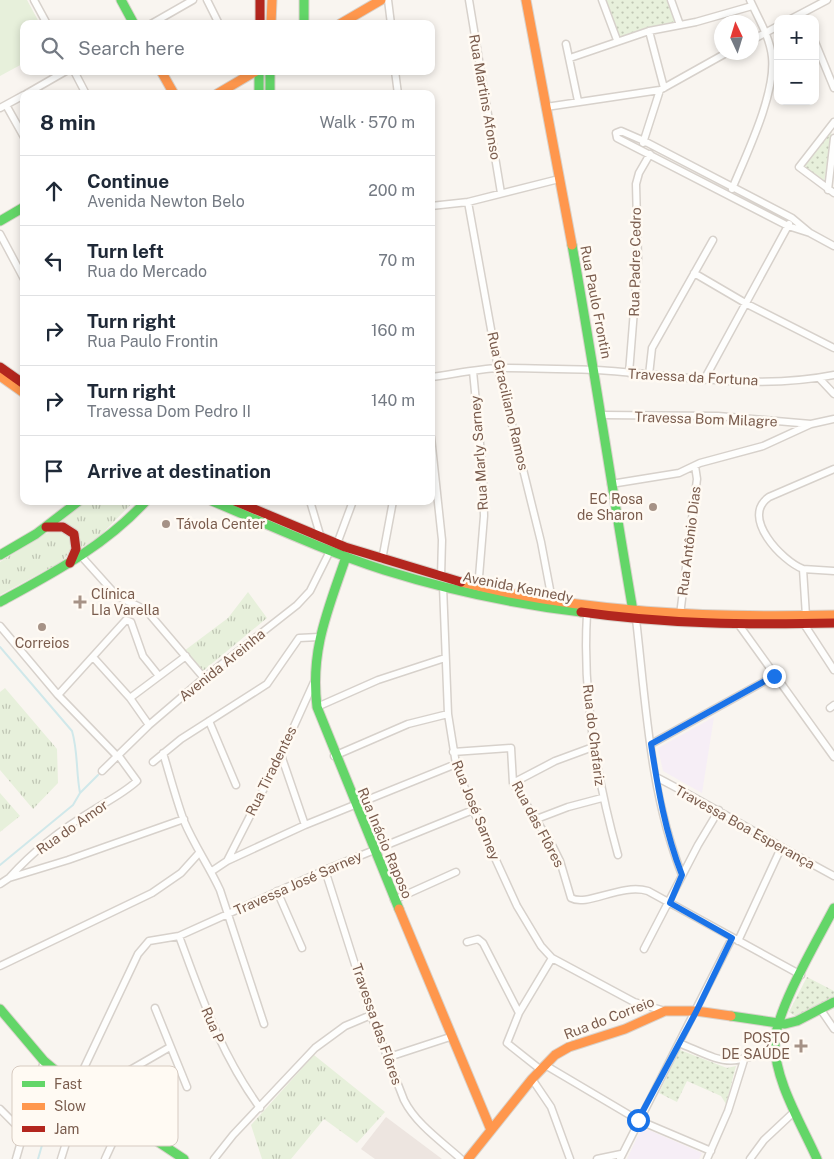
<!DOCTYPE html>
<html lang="en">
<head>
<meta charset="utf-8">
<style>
  body { margin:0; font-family:"Public Sans",sans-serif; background:#f6f6f7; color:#1f2937 }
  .controls { position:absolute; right:15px; top:15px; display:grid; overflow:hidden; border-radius:10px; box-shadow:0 2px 8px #0003 }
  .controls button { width:45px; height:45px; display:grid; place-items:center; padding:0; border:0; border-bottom:1px solid #e0e1e3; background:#fff; color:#1f2937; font:25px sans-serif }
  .compass { position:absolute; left:714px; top:15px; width:45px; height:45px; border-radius:50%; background:#fff; box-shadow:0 2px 8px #0003; rotate:356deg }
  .stop { position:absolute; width:15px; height:15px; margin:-11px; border:4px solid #1a73e8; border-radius:50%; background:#fff }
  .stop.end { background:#1a73e8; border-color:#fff; box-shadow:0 1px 5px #0008 }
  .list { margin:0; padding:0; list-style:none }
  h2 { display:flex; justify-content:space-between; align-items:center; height:65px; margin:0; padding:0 20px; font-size:21px }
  h2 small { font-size:16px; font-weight:400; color:#747a83 }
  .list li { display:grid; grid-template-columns:32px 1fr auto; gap:15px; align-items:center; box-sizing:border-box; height:70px; padding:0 20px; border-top:1px solid #e0e1e3 }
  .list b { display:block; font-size:19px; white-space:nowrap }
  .list p { margin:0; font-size:16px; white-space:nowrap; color:#747a83 }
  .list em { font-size:16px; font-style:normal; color:#747a83 }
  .icon { flex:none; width:28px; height:28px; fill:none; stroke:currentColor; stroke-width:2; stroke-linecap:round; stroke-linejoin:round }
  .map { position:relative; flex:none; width:834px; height:1159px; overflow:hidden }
  .search { position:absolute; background:#fff; box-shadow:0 2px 8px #0003; left:20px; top:20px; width:415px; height:55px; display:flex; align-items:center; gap:12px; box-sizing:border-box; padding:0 18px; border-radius:10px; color:#747a83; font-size:19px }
  .panel { position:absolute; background:#fff; box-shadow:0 2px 8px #0003; left:20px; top:90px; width:415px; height:415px; border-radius:10px }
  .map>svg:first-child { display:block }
</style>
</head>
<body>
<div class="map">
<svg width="834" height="1159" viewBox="0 0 834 1159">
  <defs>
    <pattern id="grass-tufts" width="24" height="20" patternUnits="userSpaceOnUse" patternTransform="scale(1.25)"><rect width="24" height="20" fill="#e7f0db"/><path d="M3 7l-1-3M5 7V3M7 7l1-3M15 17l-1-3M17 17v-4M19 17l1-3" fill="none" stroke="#c0c6b4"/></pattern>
    <pattern id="park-dots" width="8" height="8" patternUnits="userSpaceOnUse" patternTransform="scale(1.25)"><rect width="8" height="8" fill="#e7f0db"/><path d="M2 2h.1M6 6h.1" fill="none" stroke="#c0c6b4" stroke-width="1.8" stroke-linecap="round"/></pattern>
  </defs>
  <rect width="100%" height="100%" fill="#f9f5f0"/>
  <path fill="#ede5e0" d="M386,1117L442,1159H375L361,1149Z"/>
  <path fill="#f6eef6" d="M714,717L702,793L663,771L658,748Z
    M642,1127L702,1153L699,1159H627Z"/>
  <path fill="url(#grass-tufts)" d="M86,501H134L100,536L79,549L76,530L62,521Z
    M56,530L69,533L72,547L63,561L0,595V562L45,534Z
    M248,592L267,618L203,671L184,651L228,618Z
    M5,688L57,749L58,783L33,809L0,770V692Z
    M0,793L20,816L0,832Z
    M314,1055L385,1112L357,1143L324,1119L291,1159H262L251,1125Z"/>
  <path fill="url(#park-dots)" d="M605,0H669L678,22L619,38Z
    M832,128L824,184L800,167Z
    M807,977L834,991V998L798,1018L789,1012Z
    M680,1050L727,1068L736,1066L726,1104L721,1096L687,1081L677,1102L659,1093Z"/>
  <path fill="#e7f0db" d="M0,0H27L40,24H24V63L0,76Z"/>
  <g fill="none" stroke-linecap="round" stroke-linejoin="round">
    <path stroke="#d0e8ea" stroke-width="2" d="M0,647L72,731C78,751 76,772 80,793
      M0,865L73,805L80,793L98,775
      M38,1159L58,1090"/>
    <defs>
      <path id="street" d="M34,0L47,24
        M207,0L219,24
        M388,0L391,24
        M469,0L501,193
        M602,0L617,40
        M671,0L680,25
        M791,19L827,0
        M151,24L193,0
        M649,31L664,88
        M752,40L778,26
        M815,42L834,88
        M566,44L578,101
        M570,58L649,31L696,22L752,6
        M74,71L86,94
        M395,71L398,94
        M26,94L66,71
        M6,105L24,137
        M546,107L660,90L728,52
        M0,108L24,95
        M834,122L799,167L834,193
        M643,143L660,90
        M732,189C746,155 776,94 772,57C770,37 758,18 750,0
        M828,190L834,138
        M468,202L498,368L541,542L552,600
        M431,206L468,202L559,179
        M810,233L792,218L644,141L621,131L616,133L617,138L788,226L810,233L834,246
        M0,234L24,279
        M694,273L747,304L834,348
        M473,371L483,475L484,516L478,589
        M629,373L638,260L636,184L639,173L650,154
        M649,375L652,348L713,240
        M431,377C454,374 477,369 499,368C531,368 563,369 595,370C674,374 755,391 834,375
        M819,378L834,394
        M704,380L789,224
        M602,415L718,416L811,424L834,419
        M431,437L442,540L441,577
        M611,484L679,473L700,463L763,446L811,424
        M310,501L321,538
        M337,544L353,501
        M82,557L117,596L146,610L204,678
        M382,560L393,501
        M803,569L834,571
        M443,586L448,714L456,764L473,810L517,906L541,946L552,958L634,1002L665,1011
        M587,614C582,696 596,776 618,855
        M680,615L697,479L695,466
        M806,616L803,569C782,561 740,517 769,497L834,469
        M636,619C646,705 650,794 682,875
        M804,624L834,670
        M739,625L834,757
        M0,626L58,695L117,756
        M93,657L130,698L149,725
        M58,695L126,620L131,622L143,656L159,676
        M130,698L186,656
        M317,707L378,680L445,658
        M830,708L834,705
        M209,721L236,785
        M651,744L774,676
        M453,752L511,748L513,783L553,847L560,861L571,898C587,907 621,883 648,891L801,975
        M163,753C170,776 176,799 184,821C194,845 209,866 220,890L264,1024
        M281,755L305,825
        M334,756L408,724L448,714
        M153,762L181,739L267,684L299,638L319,637
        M102,771L149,725L204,678L297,605L310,591L330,551
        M656,777C716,808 774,844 834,876
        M513,783L555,761L593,747
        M534,820L568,807L602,798
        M227,861L281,755L314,682
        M325,870L371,1015L404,1100C416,1124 441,1141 461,1159
        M212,871L227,861L305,825L456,764
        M10,877C33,851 65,827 95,809C110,800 125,792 137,781L118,755
        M0,884L9,878L68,860L184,819
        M277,891L302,948
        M394,900L456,872
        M179,936C202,998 220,1053 260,1108
        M738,941L781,848
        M467,942L478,939L483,943L519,1013
        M644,949L698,845L719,810
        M0,966L152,893L181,873L199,853
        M155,1008L187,1087
        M821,1010L834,1029
        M679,1043C727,1063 726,1068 775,1047
        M386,1058L450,1037
        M545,1065L638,1120L711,1151
        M541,1070L507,1043L519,1013L552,958
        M532,1079L551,1107L570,1159
        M75,1087L138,954L149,941L179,936L325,870L473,810
        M97,1100L118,1077L170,1047
        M0,1109L24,1133
        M16,1159L44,1061
        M61,1159L82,1092
        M105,1159L116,1135L126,1119
        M214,1159L233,1135L315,1048L345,1026L371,1015
        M597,1159L621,1154
        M620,1159L732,938
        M707,1159L728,1111L744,1060
        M750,1159L764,1140L795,1111"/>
      <path id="fast" d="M121,0L134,24
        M304,0V24
        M259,71V94
        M270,71V94
        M0,221L24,207
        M572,245C594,367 612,489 633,611
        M212,501C269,525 325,551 384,570C448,590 514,604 581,612
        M0,555L36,534L79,501
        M346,557C328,610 310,650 317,707L399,909
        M0,602C53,573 105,546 146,501
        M0,1009L44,1061L75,1087L184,1159
        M731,1016L785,1024L797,1021L834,1002
        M817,1159C802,1125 773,1078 775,1041C777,1008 818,939 834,908"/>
      <path id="slow" d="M526,0L572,245
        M271,24L272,0
        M340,24L381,0
        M161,71L174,94
        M217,94L256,71
        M0,376L24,393
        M461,582C583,613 709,618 834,615
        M399,909L491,1130
        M468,1159L532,1079L555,1055L569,1047L625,1029L665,1011H696L731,1016"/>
      <path id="jam" d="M260,0V24
        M0,367L24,384
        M235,501L345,547L461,582
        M46,527H63L74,534L76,549L70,563
        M581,612C665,624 749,625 834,623"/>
    </defs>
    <use href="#street" stroke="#d7d1cb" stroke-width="9"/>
    <use href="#fast" stroke="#d9d2cb" stroke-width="11"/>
    <use href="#slow" stroke="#d9d2cb" stroke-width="11"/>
    <use href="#jam" stroke="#d9d2cb" stroke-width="11"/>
    <use href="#street" stroke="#fefefd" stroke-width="6"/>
    <use href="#fast" stroke="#63d668" stroke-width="9"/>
    <use href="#slow" stroke="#ff974d" stroke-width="9"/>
    <use href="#jam" stroke="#b3261e" stroke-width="9"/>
  </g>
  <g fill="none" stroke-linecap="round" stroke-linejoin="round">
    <path stroke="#1a73e8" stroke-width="6" d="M638,1120L696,1012L732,938L670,903L682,875C665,832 658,789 651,744L774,676"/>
  </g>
  <g fill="#a69286" stroke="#fffaf3" stroke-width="2">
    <circle cx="653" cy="507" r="5"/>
    <circle cx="166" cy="524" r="5"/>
    <path d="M77.5 594.5h5v5h5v5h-5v5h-5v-5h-5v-5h5z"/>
    <circle cx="42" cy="627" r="5"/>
    <path d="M798.5 1038.5h5v5h5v5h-5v5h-5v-5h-5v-5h5z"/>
  </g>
  <g text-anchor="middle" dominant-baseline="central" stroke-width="5" stroke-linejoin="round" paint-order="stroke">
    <g font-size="14" fill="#7a5c4d" stroke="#fffaf3">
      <text transform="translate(485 97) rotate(80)">Rua Martins Afonso</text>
      <text transform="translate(635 262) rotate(-89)">Rua Padre Cedro</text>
      <text transform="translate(596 302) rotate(79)">Rua Paulo Frontin</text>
      <text transform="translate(693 377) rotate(3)">Travessa da Fortuna</text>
      <text transform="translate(508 401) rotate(77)">Rua Graciliano Ramos</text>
      <text transform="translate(706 419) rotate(2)">Travessa Bom Milagre</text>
      <text transform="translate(479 453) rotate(-94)">Rua Marly Sarney</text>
      <text transform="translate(689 541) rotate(-83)">Rua Antônio Dias</text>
      <text transform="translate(518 587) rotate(11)">Avenida Kennedy</text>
      <text transform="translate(222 665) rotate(-39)">Avenida Areinha</text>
      <text transform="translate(594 735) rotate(83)">Rua do Chafariz</text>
      <text transform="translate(271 771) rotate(-64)">Rua Tiradentes</text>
      <text transform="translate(476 810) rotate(68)">Rua José Sarney</text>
      <text transform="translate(538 824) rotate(62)">Rua das Flôres</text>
      <text transform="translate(72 827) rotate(-35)">Rua do Amor</text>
      <text transform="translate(745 827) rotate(29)">Travessa Boa Esperança</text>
      <text transform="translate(385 843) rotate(67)">Rua Inácio Raposo</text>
      <text transform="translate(298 883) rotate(-24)">Travessa José Sarney</text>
      <text transform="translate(609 1018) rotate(-21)">Rua do Correio</text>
      <text transform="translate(377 1024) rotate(71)">Travessa das Flôres</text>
      <text transform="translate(213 1025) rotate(67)">Rua P</text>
    </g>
    <g font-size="14" fill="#7a5c4d" stroke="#fffaf3" text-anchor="end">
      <text x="643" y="499">EC Rosa<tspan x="643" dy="16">de Sharon</tspan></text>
      <text x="176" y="524" text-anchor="start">Távola Center</text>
      <text x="91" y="594" text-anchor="start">Clínica<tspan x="91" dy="16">LIa Varella</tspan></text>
      <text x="42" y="643" text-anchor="middle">Correios</text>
      <text x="790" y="1038">POSTO<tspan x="790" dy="16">DE SAÚDE</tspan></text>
    </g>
  </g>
  <rect x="12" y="1066" width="166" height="80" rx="8" fill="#fffaf3" stroke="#d7cbc1" stroke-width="1"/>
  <rect x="22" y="1081" width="23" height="6" fill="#63d668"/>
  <rect x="22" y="1103" width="23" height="7" fill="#ff974d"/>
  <rect x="22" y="1126" width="23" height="6" fill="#b3261e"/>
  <g font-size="14" fill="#7a5c4d">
    <text x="54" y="1089">Fast</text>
    <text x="54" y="1111">Slow</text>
    <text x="54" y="1134">Jam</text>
  </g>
</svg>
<div class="controls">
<button>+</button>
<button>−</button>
</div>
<svg class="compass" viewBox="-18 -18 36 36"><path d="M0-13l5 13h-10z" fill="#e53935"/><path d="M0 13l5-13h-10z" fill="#747a83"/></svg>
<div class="stop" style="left:638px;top:1120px"></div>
<div class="stop end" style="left:774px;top:676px"></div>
<div class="search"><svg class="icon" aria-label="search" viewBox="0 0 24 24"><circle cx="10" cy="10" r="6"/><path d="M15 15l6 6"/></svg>Search here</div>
<section class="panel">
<h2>8 min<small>Walk · 570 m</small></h2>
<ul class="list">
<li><svg class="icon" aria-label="ahead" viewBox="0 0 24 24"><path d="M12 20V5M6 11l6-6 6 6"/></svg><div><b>Continue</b><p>Avenida Newton Belo</p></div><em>200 m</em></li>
<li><svg class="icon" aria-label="left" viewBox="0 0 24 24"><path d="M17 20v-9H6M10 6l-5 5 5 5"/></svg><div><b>Turn left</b><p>Rua do Mercado</p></div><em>70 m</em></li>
<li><svg class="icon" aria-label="right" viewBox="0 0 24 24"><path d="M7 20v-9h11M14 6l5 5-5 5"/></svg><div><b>Turn right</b><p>Rua Paulo Frontin</p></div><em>160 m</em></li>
<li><svg class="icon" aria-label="right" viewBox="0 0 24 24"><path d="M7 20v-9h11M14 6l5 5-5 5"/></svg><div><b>Turn right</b><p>Travessa Dom Pedro II</p></div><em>140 m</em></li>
<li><svg class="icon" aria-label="arrive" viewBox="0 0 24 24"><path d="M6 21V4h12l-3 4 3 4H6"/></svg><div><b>Arrive at destination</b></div></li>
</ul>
</section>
</div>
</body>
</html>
